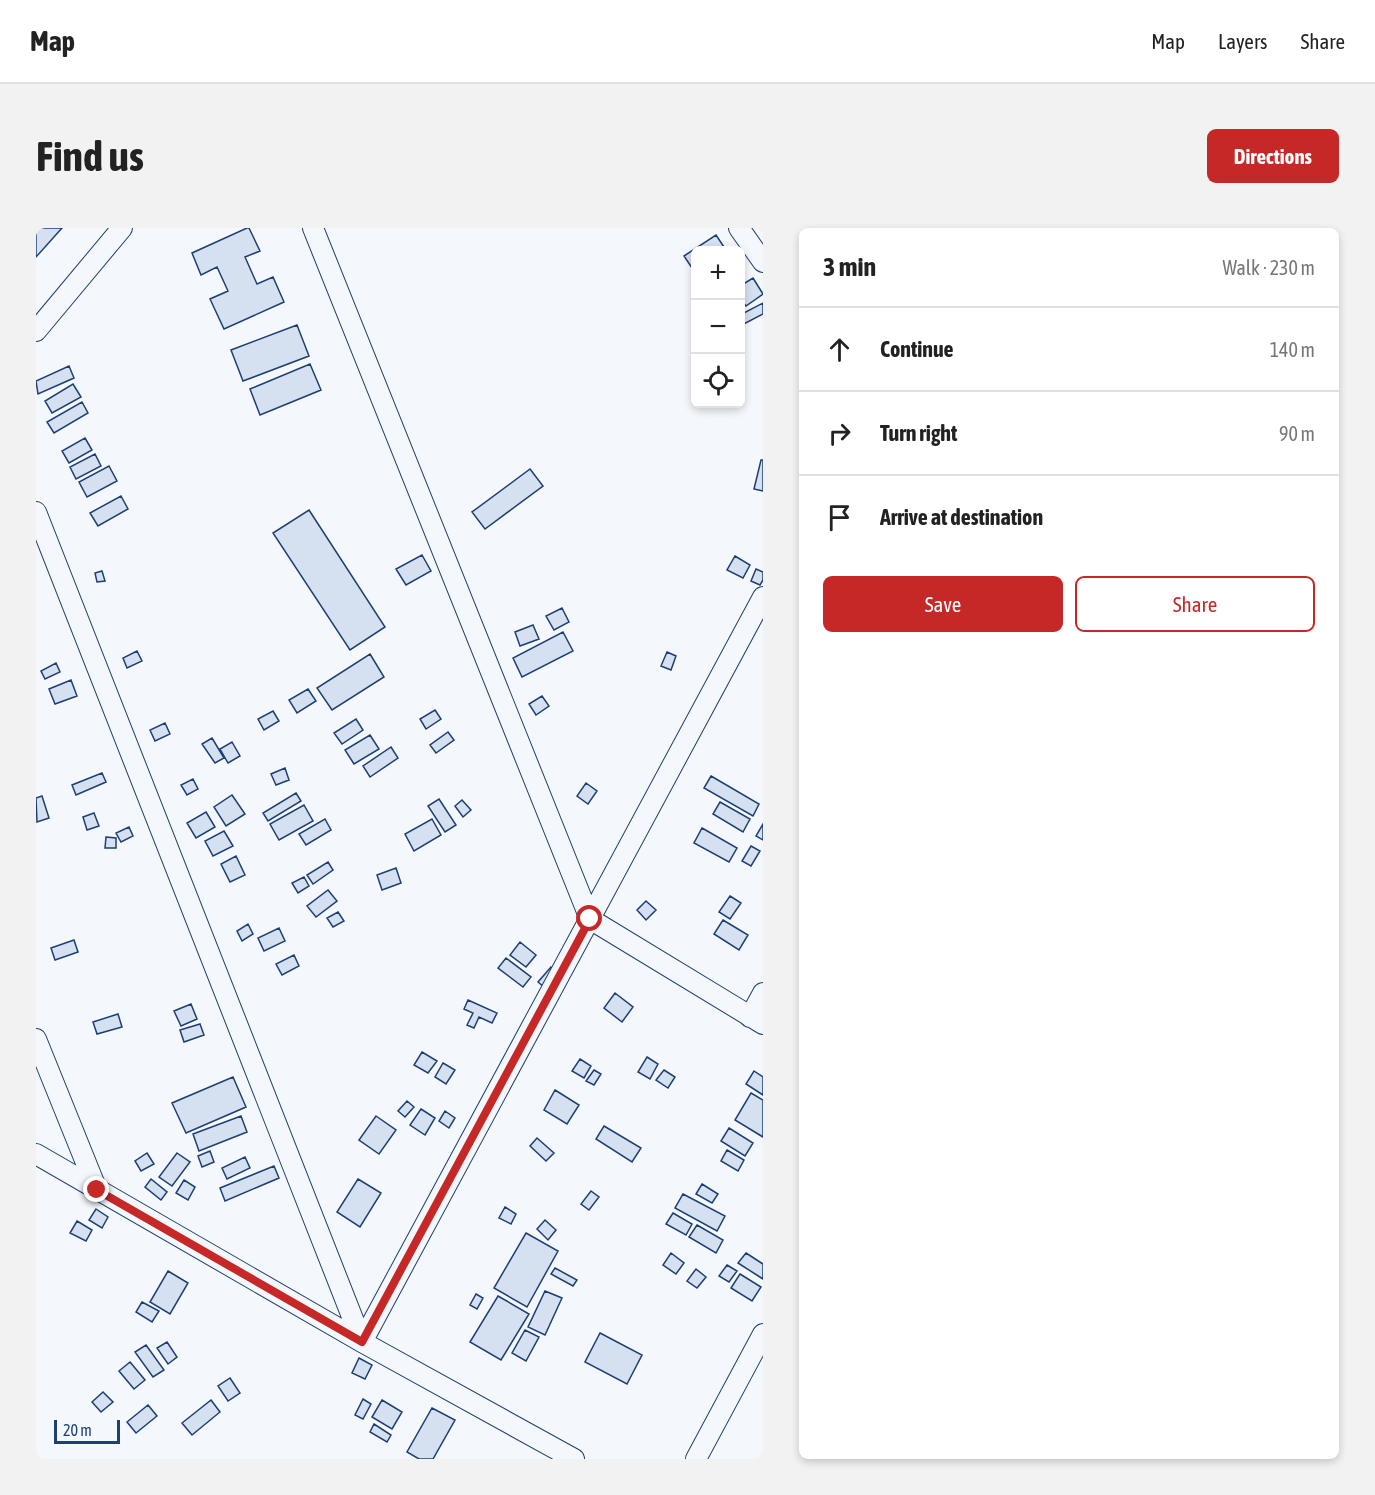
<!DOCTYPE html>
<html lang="en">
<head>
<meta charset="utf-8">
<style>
  body { margin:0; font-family:"Asap Condensed",sans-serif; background:#f2f2f2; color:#222 }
  .controls { position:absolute; right:18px; top:18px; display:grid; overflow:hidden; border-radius:9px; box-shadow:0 3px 9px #0003 }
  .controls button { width:54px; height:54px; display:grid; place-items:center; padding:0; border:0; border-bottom:2px solid #e0e0e0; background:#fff; color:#222; font:30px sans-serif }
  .scale { position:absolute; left:18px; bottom:15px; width:66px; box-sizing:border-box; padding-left:6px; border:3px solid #1d3f73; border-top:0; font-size:16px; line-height:21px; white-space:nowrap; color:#1d3f73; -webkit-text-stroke:4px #f4f7fb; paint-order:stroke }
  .stop { position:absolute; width:18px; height:18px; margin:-14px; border:4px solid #c62828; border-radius:50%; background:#fff }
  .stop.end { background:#c62828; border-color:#fff; box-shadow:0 2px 6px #0008 }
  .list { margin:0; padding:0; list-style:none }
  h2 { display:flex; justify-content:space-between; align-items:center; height:78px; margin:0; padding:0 24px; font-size:26px }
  h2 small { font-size:20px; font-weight:400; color:#767676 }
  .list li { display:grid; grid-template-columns:39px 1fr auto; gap:18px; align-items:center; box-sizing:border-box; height:84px; padding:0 24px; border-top:2px solid #e0e0e0 }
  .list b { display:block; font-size:22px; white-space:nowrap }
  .list em { font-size:20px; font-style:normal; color:#767676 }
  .actions { display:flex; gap:12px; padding:18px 24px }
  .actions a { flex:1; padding:14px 0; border:2px solid #c62828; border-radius:9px; text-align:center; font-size:21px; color:#c62828 }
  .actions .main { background:#c62828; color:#fff }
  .icon { flex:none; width:33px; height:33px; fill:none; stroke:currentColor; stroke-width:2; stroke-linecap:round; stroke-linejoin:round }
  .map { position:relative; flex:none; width:727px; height:1231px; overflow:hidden; border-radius:9px }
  header { display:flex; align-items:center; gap:36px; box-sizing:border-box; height:84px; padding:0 30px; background:#fff; border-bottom:2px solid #e0e0e0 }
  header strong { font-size:28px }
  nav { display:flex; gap:33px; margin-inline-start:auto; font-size:21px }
  .intro { display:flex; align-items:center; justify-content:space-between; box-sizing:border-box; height:144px; padding:0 36px }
  h1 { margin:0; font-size:42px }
  .button { padding:15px 27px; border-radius:9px; background:#c62828; color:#fff; font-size:21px; font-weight:700 }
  main { display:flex; gap:36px; padding:0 36px }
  aside { flex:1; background:#fff; border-radius:9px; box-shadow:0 3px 9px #0003 }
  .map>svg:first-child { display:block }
</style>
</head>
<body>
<header>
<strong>Map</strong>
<nav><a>Map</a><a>Layers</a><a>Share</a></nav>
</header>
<div class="intro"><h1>Find us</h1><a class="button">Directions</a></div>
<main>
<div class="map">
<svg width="727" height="1231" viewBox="0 0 727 1231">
  <rect width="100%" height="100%" fill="#f4f7fb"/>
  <path fill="#d5e0f0" stroke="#1d3f73" stroke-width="1.5" d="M0,0H26L0,29Z
    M211,0H213L224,23L209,29L221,56L237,49L248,74L188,101L174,71L192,63L181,39L165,47L156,25Z
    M680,7L690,22H660V46L648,28Z
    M717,50L727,66L710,78L704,70V58Z
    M727,75V86L704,98V87Z
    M261,97L273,128L207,153L195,122Z
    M274,136L285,162L224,187L214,161Z
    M33,138L38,150L2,166L0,153Z
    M37,156L45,169L16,185L9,173Z
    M46,174L52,185L18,205L11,194Z
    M49,210L56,222L33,235L26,223Z
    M59,226L65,238L40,251L34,239Z
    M725,232H727V263L718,261Z
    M73,238L81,253L51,269L43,254Z
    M494,241L507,258L449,301L436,284Z
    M85,268L92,281L62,298L54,285Z
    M273,282L349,399L314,422L237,305Z
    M386,327L395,343L370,357L360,341Z
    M699,328L714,337L707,350L691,342Z
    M720,341L727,344V352L724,357L715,353Z
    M66,343L69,353L61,354L59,345Z
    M526,380L533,394L518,402L510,388Z
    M497,397L503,411L484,418L479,404Z
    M527,404L537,423L486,449L477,430Z
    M101,423L106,433L91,440L87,430Z
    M631,424L640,428L635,442L625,438Z
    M334,426L348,449L296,482L281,460Z
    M20,435L24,444L9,451L5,443Z
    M35,452L41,468L19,476L13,461Z
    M272,461L280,473L261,485L253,472Z
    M506,468L513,478L500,487L493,476Z
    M399,482L405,491L390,501L384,491Z
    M237,483L243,493L228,502L222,491Z
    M320,491L327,502L306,516L298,505Z
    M129,495L134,506L119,513L114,502Z
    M412,504L418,512L400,525L394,517Z
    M334,507L343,521L318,536L309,522Z
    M176,510L188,530L179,535L166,516Z
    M196,514L204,528L192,535L184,521Z
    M355,519L362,530L334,549L327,538Z
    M249,540L253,552L240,557L235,546Z
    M66,545L70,554L40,567L36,557Z
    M675,548L723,576L717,588L668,560Z
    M157,551L162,561L151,567L145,557Z
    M550,555L561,563L552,576L541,568Z
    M260,565L265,573L232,593L227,585Z
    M196,567L209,586L190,598L178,579Z
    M6,568L13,590L1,594L0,570Z
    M403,571L420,597L409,604L392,578Z
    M426,572L435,582L427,589L419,578Z
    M684,574L714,591L707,604L677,586Z
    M268,577L277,593L243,612L234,596Z
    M170,584L179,599L160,610L151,595Z
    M58,585L63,598L51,602L47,589Z
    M289,591L295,602L270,617L263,606Z
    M396,591L405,607L378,623L369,606Z
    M727,596V612L720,608Z
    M93,599L97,608L85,614L80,605Z
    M666,600L701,620L693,634L658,615Z
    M188,603L197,618L177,628L169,613Z
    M70,609L80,610V620H69Z
    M715,618L724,623L715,638L706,633Z
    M200,628L209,647L194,654L185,636Z
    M292,634L297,642L277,656L271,647Z
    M360,640L365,655L346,662L341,647Z
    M268,649L273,658L262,665L256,655Z
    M292,662L301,673L280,689L271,678Z
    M694,668L705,675L694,691L683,684Z
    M610,673L620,682L610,692L601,682Z
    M302,684L308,693L297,699L291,690Z
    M687,692L712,707L703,722L678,706Z
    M212,696L217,706L206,713L201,703Z
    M243,700L249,713L228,723L222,710Z
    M38,712L42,724L19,732L15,720Z
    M484,714L500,727L490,739L474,727Z
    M258,727L263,738L246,747L240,736Z
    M470,730L495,749L487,759L462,740Z
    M515,739L522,744L509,760L502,754Z
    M579,765L597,779L586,794L568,780Z
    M432,772L461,785L456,795L443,789L438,800L431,797L437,785L428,781Z
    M155,776L161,791L145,798L138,783Z
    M82,786L86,799L61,806L57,794Z
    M164,796L168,807L148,814L144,802Z
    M386,824L401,833L392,845L378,837Z
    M611,829L622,836L614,851L602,844Z
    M544,831L555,838L548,850L536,843Z
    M407,835L419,842L410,856L399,849Z
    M558,842L565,846L558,857L550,853Z
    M628,842L639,849L632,860L620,852Z
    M718,843L727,849V867L710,856Z
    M197,849L210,879L150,905L136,875Z
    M519,862L543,877L531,896L508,882Z
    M715,865L727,872V909L699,892Z
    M371,873L378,879L369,889L362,883Z
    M385,881L399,890L389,907L374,897Z
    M409,883L419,890L413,900L403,893Z
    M205,888L211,904L163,923L157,906Z
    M340,888L360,902L343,926L323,912Z
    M568,898L605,920L596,934L560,911Z
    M693,900L717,915L709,928L685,913Z
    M501,910L518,925L510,933L494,918Z
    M691,922L708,932L702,943L685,933Z
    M174,923L178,934L166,939L162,928Z
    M111,925L118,936L105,943L99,933Z
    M141,925L154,934L136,958L123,949Z
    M209,929L214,940L191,951L186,940Z
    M238,938L243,950L189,973L184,960Z
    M115,951L131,964L125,972L109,959Z
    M322,951L345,965L324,999L301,984Z
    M148,952L159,959L152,972L140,965Z
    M666,956L682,966L676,975L660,966Z
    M555,963L563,969L553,982L545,976Z
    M647,966L689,988L681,1003L639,980Z
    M469,979L480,986L475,996L463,990Z
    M60,981L72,989L66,1000L53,992Z
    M637,985L656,996L650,1007L630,996Z
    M509,992L520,1002L512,1012L501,1001Z
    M41,993L56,1002L50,1013L34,1005Z
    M661,997L687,1012L680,1025L653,1009Z
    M490,1005L522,1023L491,1079L458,1060Z
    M635,1025L648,1035L640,1046L627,1037Z
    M710,1025L727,1036V1051L702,1035Z
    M691,1037L701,1043L693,1054L683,1048Z
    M519,1040L541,1052L537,1058L515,1046Z
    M660,1041L670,1049L661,1060L651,1053Z
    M132,1043L152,1055L134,1086L114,1074Z
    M704,1046L725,1059L716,1073L695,1060Z
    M509,1063L526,1070L509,1107L492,1099Z
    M440,1066L447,1070L441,1081L434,1077Z
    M462,1068L493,1086L465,1132L434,1114Z
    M106,1074L123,1083L116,1094L100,1084Z
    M489,1102L503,1109L490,1133L476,1125Z
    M564,1105L606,1127L591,1156L549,1134Z
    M131,1114L141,1129L132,1136L121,1120Z
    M110,1117L128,1142L117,1149L99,1124Z
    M323,1130L336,1137L329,1151L316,1145Z
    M94,1134L109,1152L98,1161L83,1143Z
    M194,1150L204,1165L192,1173L182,1158Z
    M67,1164L77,1174L65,1184L56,1174Z
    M327,1171L335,1176L327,1191L319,1187Z
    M175,1172L184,1184L156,1207L146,1195Z
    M346,1172L366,1184L356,1201L336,1189Z
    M112,1177L121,1188L100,1205L91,1194Z
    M396,1180L419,1192L397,1231H383L371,1224Z
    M338,1196L355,1207L351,1214L334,1204Z"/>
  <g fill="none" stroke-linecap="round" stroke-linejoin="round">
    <defs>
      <path id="minor" d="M277,0L554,691L727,796
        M703,0L727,34
        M0,103L86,0
        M0,284L326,1114L727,369
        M714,789L727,765
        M0,811L61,962
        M0,926L326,1114L538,1231
        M660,1231L727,1106"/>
    </defs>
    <use href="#minor" stroke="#1d3f73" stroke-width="22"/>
    <use href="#minor" stroke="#f4f7fb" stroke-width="20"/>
  </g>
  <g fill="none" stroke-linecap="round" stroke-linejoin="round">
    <path stroke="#c62828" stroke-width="8" d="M61,962L326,1114L554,691"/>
  </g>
</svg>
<div class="controls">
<button>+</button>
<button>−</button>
<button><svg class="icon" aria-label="locate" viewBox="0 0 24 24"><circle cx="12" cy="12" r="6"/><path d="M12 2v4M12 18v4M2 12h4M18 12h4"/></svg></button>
</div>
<div class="scale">20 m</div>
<div class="stop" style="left:554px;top:691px"></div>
<div class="stop end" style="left:61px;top:962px"></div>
</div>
<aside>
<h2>3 min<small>Walk · 230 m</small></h2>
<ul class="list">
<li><svg class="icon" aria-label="ahead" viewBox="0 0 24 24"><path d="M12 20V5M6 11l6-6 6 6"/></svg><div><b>Continue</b></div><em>140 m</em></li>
<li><svg class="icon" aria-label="right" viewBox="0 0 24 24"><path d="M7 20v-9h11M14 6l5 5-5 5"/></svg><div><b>Turn right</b></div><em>90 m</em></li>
<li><svg class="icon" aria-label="arrive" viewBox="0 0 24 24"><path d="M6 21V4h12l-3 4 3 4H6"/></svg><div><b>Arrive at destination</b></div></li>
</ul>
<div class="actions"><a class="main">Save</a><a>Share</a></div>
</aside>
</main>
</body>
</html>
